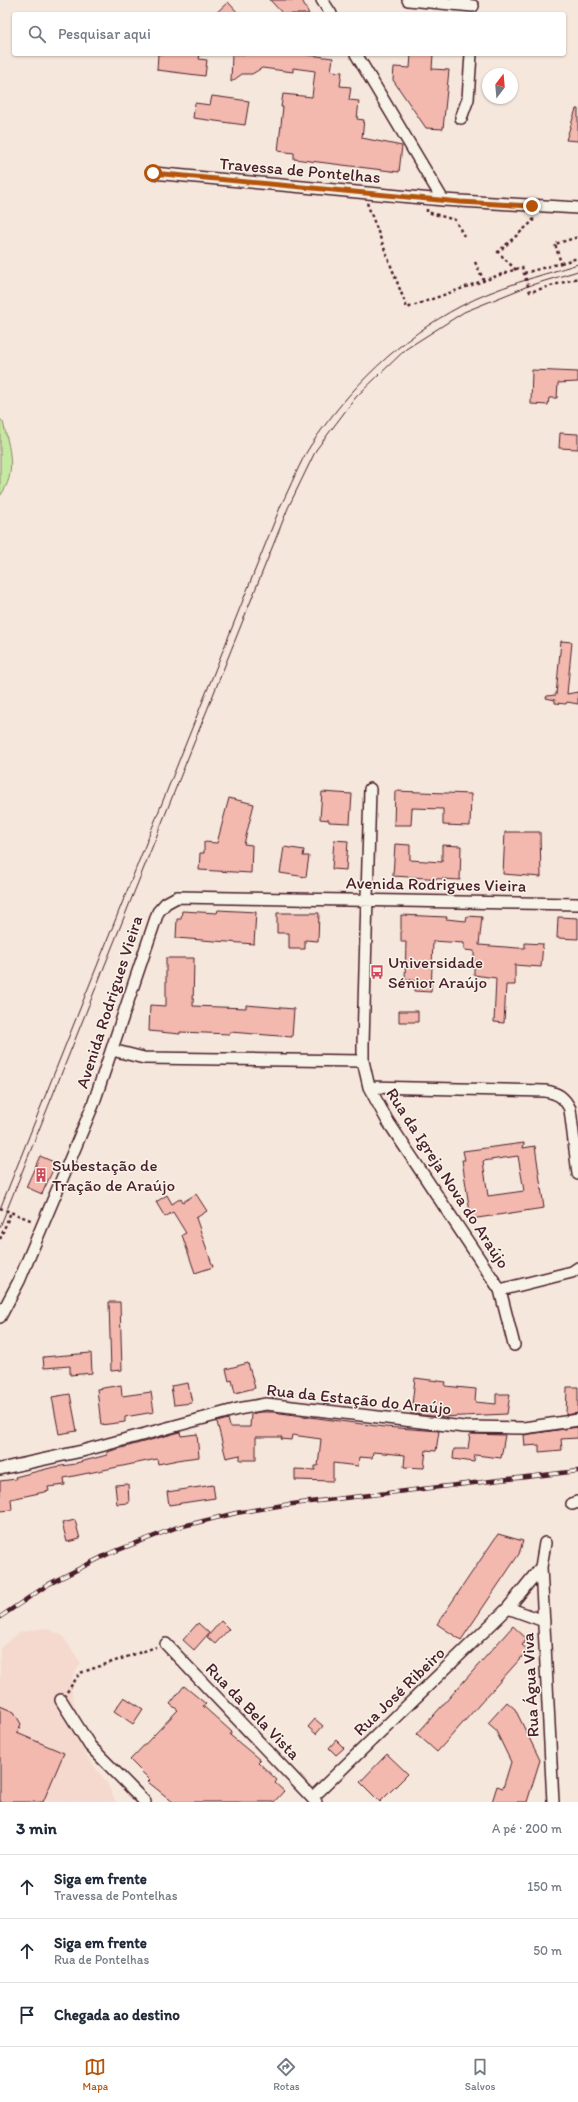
<!DOCTYPE html>
<html lang="pt">
<head>
<meta charset="utf-8">
<style>
  body { margin:0; font-family:Itim,sans-serif; background:#f2f2f3; color:#1f2937 }
  .compass { position:absolute; left:482px; top:68px; width:36px; height:36px; border-radius:50%; background:#fff; box-shadow:0 1px 3px #0004; rotate:16deg }
  .stop { position:absolute; width:12px; height:12px; margin:-9px; border:3px solid #b45309; border-radius:50%; background:#fff }
  .stop.end { background:#b45309; border-color:#fff; box-shadow:0 1px 4px #0008 }
  .list { margin:0; padding:0; list-style:none }
  h2 { display:flex; justify-content:space-between; align-items:center; height:52px; margin:0; padding:0 16px; font-size:17px }
  h2 small { font-size:13px; font-weight:400; color:#747a83 }
  .list li { display:grid; grid-template-columns:26px 1fr auto; gap:12px; align-items:center; box-sizing:border-box; height:64px; padding:0 16px; border-top:1px solid #e0e1e3 }
  .list b { display:block; font-size:15px; white-space:nowrap }
  .list p { margin:0; font-size:13px; white-space:nowrap; color:#747a83 }
  .list em { font-size:13px; font-style:normal; color:#747a83 }
  .icon { flex:none; width:22px; height:22px; fill:none; stroke:currentColor; stroke-width:2; stroke-linecap:round; stroke-linejoin:round }
  .map { position:relative; flex:none; width:578px; height:1802px; overflow:hidden }
  .search { position:absolute; background:#fff; box-shadow:0 1px 3px #0004; left:12px; right:12px; top:12px; height:44px; display:flex; align-items:center; gap:10px; box-sizing:border-box; padding:0 14px; border-radius:4px; color:#747a83; font-size:15px }
  .sheet { height:244px; background:#fff }
  nav { display:flex; justify-content:space-around; align-items:center; box-sizing:border-box; height:56px; border-top:1px solid #e0e1e3; background:#fff; font-size:11px; color:#747a83 }
  nav a { display:grid; justify-items:center; gap:2px }
  nav .on { color:#b45309 }
  .map>svg:first-child { display:block }
</style>
</head>
<body>
<div class="map">
<svg width="578" height="1802" viewBox="0 0 578 1802">
  <rect width="100%" height="100%" fill="#f6e7dc"/>
  <filter id="ink" filterUnits="userSpaceOnUse"><feTurbulence type="fractalNoise" baseFrequency=".025" numOctaves="2"/><feDisplacementMap in="SourceGraphic" scale="8" xChannelSelector="R" yChannelSelector="G"/><feConvolveMatrix kernelMatrix="1 2 1 2 8 2 1 2 1" color-interpolation-filters="sRGB"/></filter>
  <g filter="url(#ink)">
    <path fill="#f5d9ce" d="M46,1628L62,1635L81,1663L72,1678V1695L77,1713L79,1714L86,1755L107,1783L116,1802H0V1648L20,1632Z"/>
    <path fill="#c6e9a2" stroke="#888466" d="M0,419L3,422C9,447 18,473 0,496Z"/>
    <path fill="#f3b9ae" stroke="#4a1f2b" fill-rule="evenodd" d="M270,0H302L309,14H283Z
      M228,2L239,14H215Z
      M158,54H200L199,59L207,60L205,76L157,70Z
      M232,54H301L333,58L331,71L342,72L340,86L351,87L349,100L359,101L357,119L364,120L362,138L402,146L399,172L294,159V153L278,151L283,107H281L283,94L312,97L315,71L293,68V72L262,68L252,74H242L231,82Z
      M411,54H433L432,69L449,70L443,129L426,128L393,80L394,67L410,68Z
      M212,96L249,101L245,125L193,118L195,103L210,105Z
      M576,109H578V141L566,140Z
      M532,370L578,372V382L558,383L557,398H549L548,405L531,404Z
      M560,433L578,434V449L559,448Z
      M561,641L572,642L567,694L578,692V704L567,702L566,704L555,703V700L546,698L547,696L556,695Z
      M395,791L471,794L470,826L443,825V809L412,808L411,825H394Z
      M322,792L352,794L350,823L329,822V820L320,819Z
      M229,798L254,804L244,844L252,845L251,873L199,870L200,853H204V842L217,843Z
      M505,832H540L541,877L503,874Z
      M334,840L348,841L346,870L332,869Z
      M395,844L410,845V860L442,862V845L461,846L460,880L393,876Z
      M284,847L304,850L303,856H309L306,877L280,873Z
      M218,910L256,912L254,944L176,938L177,919H181L182,911L217,913Z
      M277,913H319L318,941L305,940V949H289V933H277Z
      M401,915L447,917L446,919L466,921L467,916L482,917L479,945L518,948H525V943L543,944L541,967L515,965V985H506L504,1023L494,1022L496,978L474,975V951L464,950V943L433,941L431,992L414,991V980H405L406,942H401Z
      M558,917L578,918V939L557,938Z
      M166,958H194L193,1006L246,1008V1005L294,1009L292,1037L230,1032V1034L180,1032V1034L149,1031L150,1005L166,1006Z
      M399,1011H418V1022H399Z
      M524,1143L523,1148L535,1146L544,1208L471,1219L462,1160H465L463,1151ZM518,1156L524,1191L488,1196L483,1161Z
      M40,1156L56,1163L42,1194L26,1187Z
      M196,1194L207,1211L196,1218L213,1267L195,1273L182,1235L186,1233L173,1212L165,1217L156,1202L167,1195L172,1204L181,1198L183,1202Z
      M109,1302H120L122,1370L111,1371Z
      M91,1353L92,1373L70,1375V1366L44,1368L43,1357Z
      M248,1363L255,1388L235,1393L232,1380L229,1381L226,1369Z
      M415,1378L446,1382L445,1386L476,1389L475,1402L496,1404V1394H510L507,1414L441,1417L411,1414Z
      M188,1383L192,1403L174,1405L171,1386Z
      M121,1385L122,1396L151,1392L154,1412L125,1417V1422L101,1425L97,1389Z
      M567,1387H578V1413L566,1415Z
      M70,1394L77,1431L59,1434L52,1397Z
      M259,1412H273L384,1427L439,1431L436,1451L426,1450L424,1468L404,1467L405,1455L373,1452L372,1458L359,1457L358,1466L333,1463V1481L295,1480V1469L315,1470V1466H318L321,1439L292,1435L291,1440L281,1439L282,1437H256V1460H240V1455L226,1458L217,1422L228,1419L230,1427H250L251,1414Z
      M578,1427V1438L561,1439L562,1450L539,1452V1445L525,1446L524,1435Z
      M180,1432L181,1436L197,1434L199,1457L183,1459L158,1464L157,1459L64,1478L65,1485L48,1487L49,1491L11,1499L12,1510L0,1511V1481L16,1479L15,1477L54,1467L76,1464V1463L107,1455V1452Z
      M470,1434L505,1435L501,1458L475,1455L474,1462L453,1459L454,1449H468Z
      M128,1484L129,1503L117,1504L115,1485Z
      M213,1485L215,1498L169,1505L167,1492Z
      M75,1520L80,1539L67,1542L62,1523Z
      M498,1534L523,1541L519,1554L461,1640L437,1624Z
      M221,1621L229,1629L215,1644L207,1637Z
      M198,1623L209,1633L194,1650L183,1640Z
      M513,1626L527,1639L522,1645L528,1650L437,1752L417,1734Z
      M184,1686L206,1704L203,1706L232,1732L230,1735L260,1760L258,1762L277,1780L275,1783L284,1791L274,1802H173L148,1782L150,1780L130,1760L178,1710L170,1704Z
      M124,1697L143,1709L133,1724L114,1711Z
      M507,1702L515,1709L540,1760L527,1802H492L497,1786L503,1788L511,1762L495,1729L488,1723Z
      M0,1706L14,1712L21,1724L17,1733L64,1753L43,1802H0Z
      M315,1719L323,1726L316,1734L308,1727Z
      M336,1740L344,1748L336,1755L329,1748Z
      M387,1754L408,1774L380,1802L360,1782Z"/>
    <g fill="none" stroke-linecap="round" stroke-linejoin="round">
      <defs>
        <path id="minor" d="M322,0L331,14
          M408,0L473,6
          M356,54L443,200L578,208
          M461,118L468,99L471,54
          M153,173L443,200
          M370,789L363,1044V1061L369,1087L387,1120L500,1290L514,1345
          M112,1050L144,1058L363,1061
          M369,1087L545,1091C558,1093 564,1097 570,1109L578,1174
          M500,1290L572,1272L578,1268
          M0,1317L19,1281L93,1105L158,912L166,903L177,897L578,904
          M0,1469L82,1451L238,1409L266,1404L464,1427L524,1428L578,1420
          M572,1504L578,1502
          M541,1567L553,1802
          M508,1608L544,1621
          M166,1644L316,1802
          M61,1700L90,1746L145,1802
          M312,1798L508,1608L541,1567L545,1543"/>
      </defs>
      <use href="#minor" stroke="#4a1f2b" stroke-width="14"/>
      <path stroke="#4a1f2b" stroke-width="2.5" stroke-dasharray="3 3" stroke-linecap="butt" d="M367,203L407,308L522,267L530,292L578,278
        M427,209V212L455,220L464,236
        M475,262L484,281
        M561,263L578,258
        M516,270L498,252L533,221V216
        M524,273L561,263L555,244L578,237
        M0,1208L33,1221
        M0,1239L11,1212
        M67,1692L80,1673L156,1647"/>
      <use href="#minor" stroke="#f7f3e8" stroke-width="11"/>
      <path stroke="#4a1f2b" stroke-width="1" d="M0,1209L281,505C291,486 299,463 311,445C349,388 400,338 461,306C497,287 539,276 578,264
        M0,1227L288,508L316,450L356,397L406,349L464,312L528,286L578,271"/>
      <defs>
        <path id="rail" d="M0,1617L49,1584L108,1554L175,1528L236,1513L284,1505L578,1471"/>
      </defs>
      <use href="#rail" stroke="#4a1f2b" stroke-width="4.5"/>
      <use href="#rail" stroke="#f7f3e8" stroke-width="3" stroke-dasharray="9" stroke-linecap="butt"/>
    </g>
  </g>
  <g fill="none" stroke-linecap="round" stroke-linejoin="round" filter="url(#ink)">
    <path stroke="#b45309" stroke-width="5" d="M153,173L460,202L532,206"/>
  </g>
  <defs>
    <symbol id="bus-bare" viewBox="-9 -9 18 18"><path d="M-5-6H5V4H4V6H2V4H-2V6H-4V4H-5ZM-3.5-4V0h7V-4ZM-3.5 1.2v1.5H-2V1.2ZM2 1.2v1.5H3.5V1.2Z" fill="#d1495b" stroke="#f7f3e8" stroke-width="2.5" paint-order="stroke"/></symbol>
    <symbol id="building-bare" viewBox="-9 -9 18 18"><path d="M-4-6H4V6H1V3H-1V6H-4ZM-2.5-4.3h1.7v1.8h-1.7ZM.8-4.3h1.7v1.8H.8ZM-2.5-1h1.7V.8h-1.7ZM.8-1h1.7V.8H.8Z" fill="#d1495b" stroke="#f7f3e8" stroke-width="2.5" paint-order="stroke"/></symbol>
  </defs>
  <g fill-rule="evenodd">
    <use href="#bus-bare" x="367" y="962" width="20" height="20"/>
    <use href="#building-bare" x="31" y="1165" width="20" height="20"/>
  </g>
  <g text-anchor="middle" dominant-baseline="central" stroke-width="3" stroke-linejoin="round" paint-order="stroke">
    <g font-size="17" fill="#4a1f2b" stroke="#f7f3e8">
      <text transform="translate(300 170) rotate(5)">Travessa de Pontelhas</text>
      <text transform="translate(436 884) rotate(1)">Avenida Rodrigues Vieira</text>
      <text transform="translate(109 1002) rotate(-72)">Avenida Rodrigues Vieira</text>
      <text transform="translate(448 1178) rotate(57)">Rua da Igreja Nova do Araújo</text>
      <text transform="translate(359 1399) rotate(6)">Rua da Estação do Araújo</text>
      <text transform="translate(530 1685) rotate(-93)">Rua Água Viva</text>
      <text transform="translate(399 1691) rotate(-44)">Rua José Ribeiro</text>
      <text transform="translate(253 1711) rotate(46)">Rua da Bela Vista</text>
    </g>
    <g font-size="17" fill="#4a1f2b" stroke="#f7f3e8" text-anchor="start">
      <text x="388" y="962">Universidade<tspan x="388" dy="20">Sénior Araújo</tspan></text>
      <text x="52" y="1165">Subestação de<tspan x="52" dy="20">Tração de Araújo</tspan></text>
    </g>
  </g>
</svg>
<svg class="compass" viewBox="-18 -18 36 36"><path d="M0-13l5 13h-10z" fill="#e53935"/><path d="M0 13l5-13h-10z" fill="#747a83"/></svg>
<div class="stop" style="left:153px;top:173px"></div>
<div class="stop end" style="left:532px;top:206px"></div>
<div class="search"><svg class="icon" aria-label="search" viewBox="0 0 24 24"><circle cx="10" cy="10" r="6"/><path d="M15 15l6 6"/></svg>Pesquisar aqui</div>
</div>
<section class="sheet">
<h2>3 min<small>A pé · 200 m</small></h2>
<ul class="list">
<li><svg class="icon" aria-label="ahead" viewBox="0 0 24 24"><path d="M12 20V5M6 11l6-6 6 6"/></svg><div><b>Siga em frente</b><p>Travessa de Pontelhas</p></div><em>150 m</em></li>
<li><svg class="icon" aria-label="ahead" viewBox="0 0 24 24"><path d="M12 20V5M6 11l6-6 6 6"/></svg><div><b>Siga em frente</b><p>Rua de Pontelhas</p></div><em>50 m</em></li>
<li><svg class="icon" aria-label="arrive" viewBox="0 0 24 24"><path d="M6 21V4h12l-3 4 3 4H6"/></svg><div><b>Chegada ao destino</b></div></li>
</ul>
</section>
<nav>
<a class="on"><svg class="icon" aria-label="map" viewBox="0 0 24 24"><path d="M3 6l6-2 6 2 6-2v14l-6 2-6-2-6 2zM9 4v14M15 6v14"/></svg>Mapa</a>
<a><svg class="icon" aria-label="directions" viewBox="0 0 24 24"><path d="M12 3l9 9-9 9-9-9zM9 14v-3h6M13 9l2 2-2 2"/></svg>Rotas</a>
<a><svg class="icon" aria-label="saved" viewBox="0 0 24 24"><path d="M7 4h10v16l-5-4-5 4z"/></svg>Salvos</a>
</nav>
</body>
</html>
